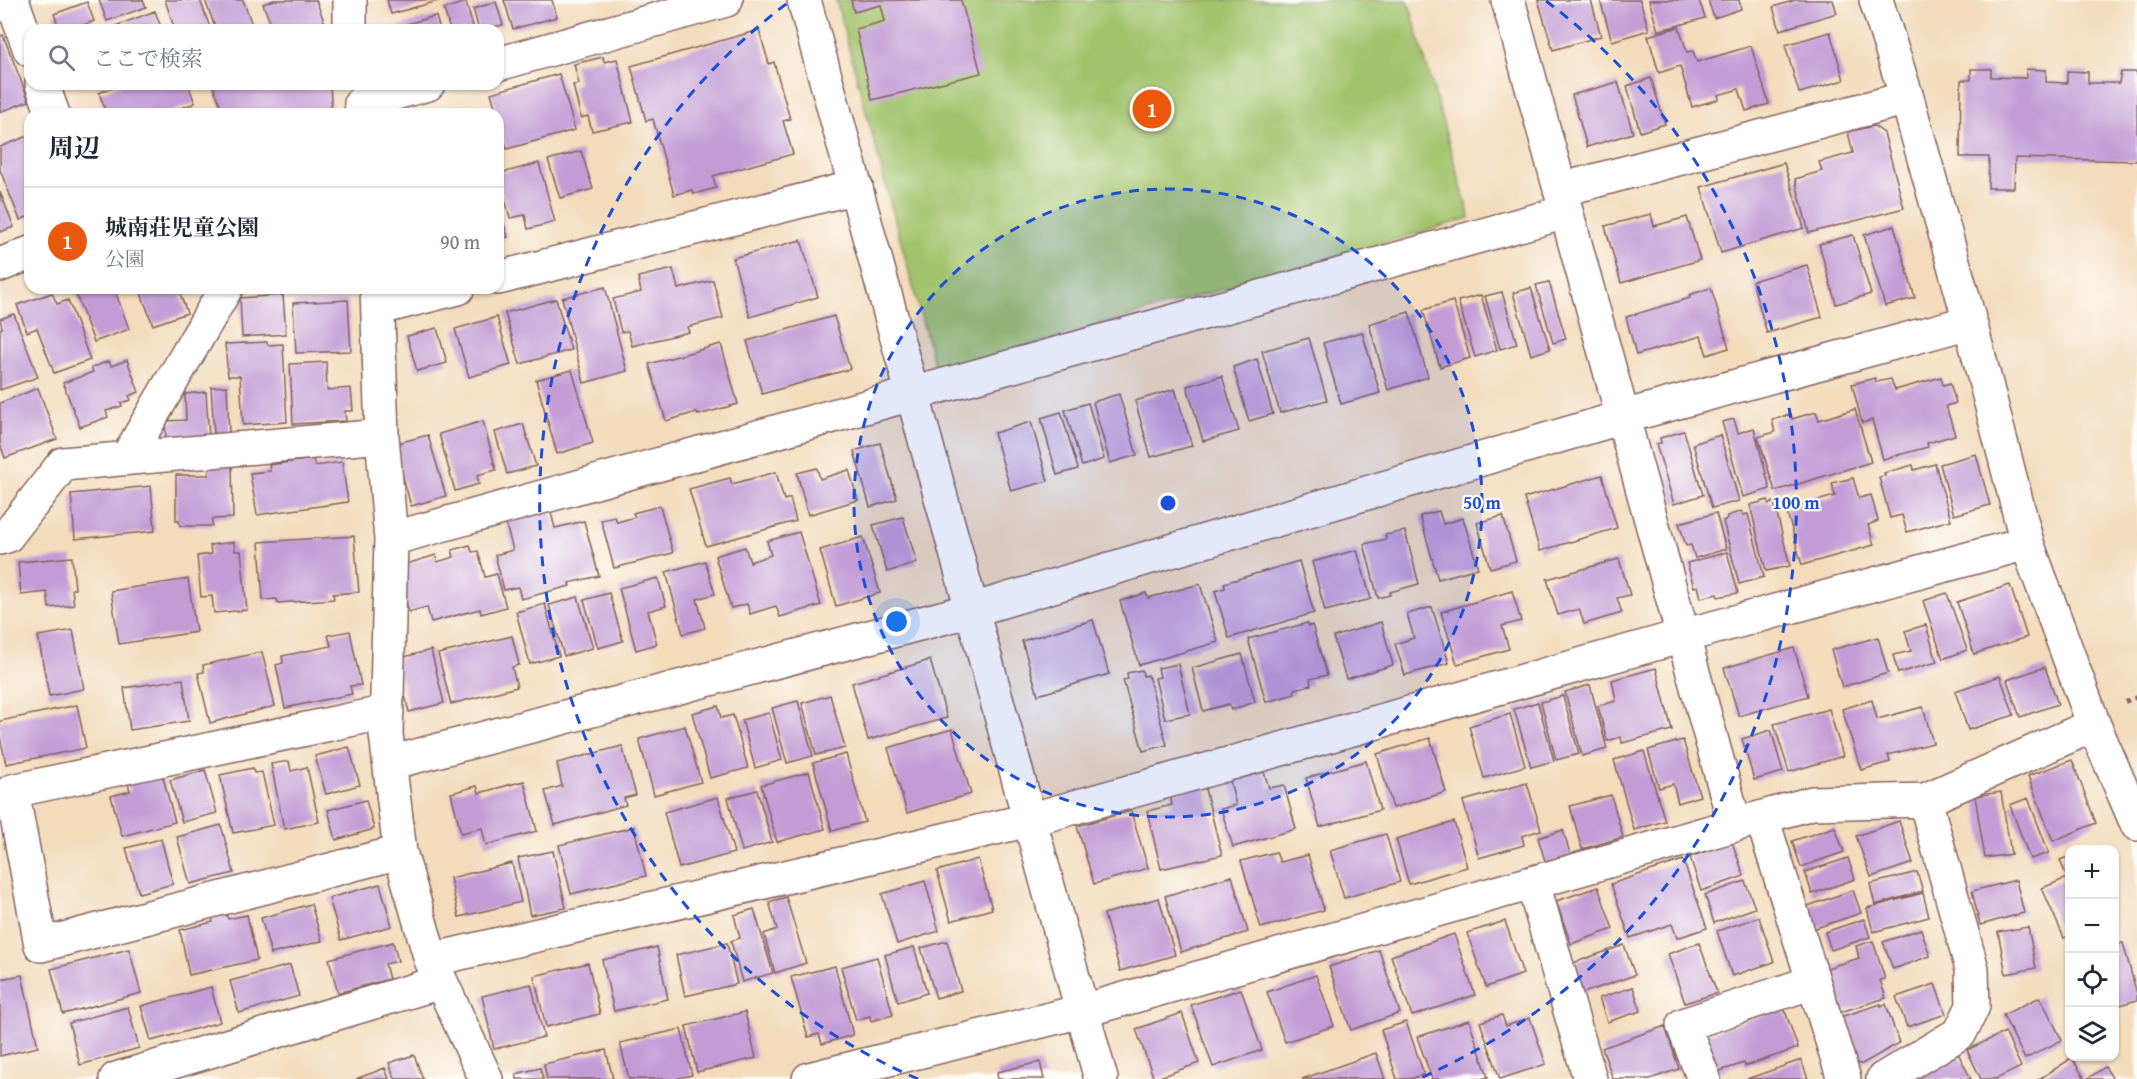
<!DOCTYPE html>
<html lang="ja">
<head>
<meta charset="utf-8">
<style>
  body { margin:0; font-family:"Gentium Book Plus","Noto Serif JP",serif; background:#f6f6f7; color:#1f2937 }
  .controls { position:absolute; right:18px; bottom:18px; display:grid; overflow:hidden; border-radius:12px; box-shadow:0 2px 4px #0004 }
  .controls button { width:54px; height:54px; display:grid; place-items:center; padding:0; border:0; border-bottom:2px solid #e0e1e3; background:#fff; color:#1f2937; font:30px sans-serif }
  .you { position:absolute; left:897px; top:622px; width:21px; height:21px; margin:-15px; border:4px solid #fff; border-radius:50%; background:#1a73e8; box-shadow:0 0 0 9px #1a73e833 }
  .badge { display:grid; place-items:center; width:39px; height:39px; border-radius:50%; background:#ea580c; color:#fff; font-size:20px; font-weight:700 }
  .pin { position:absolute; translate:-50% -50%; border:3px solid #fff; box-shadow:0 2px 6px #0006 }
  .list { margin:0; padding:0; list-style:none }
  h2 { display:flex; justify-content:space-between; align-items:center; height:78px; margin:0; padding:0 24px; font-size:26px }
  h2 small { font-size:20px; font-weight:400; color:#747a83 }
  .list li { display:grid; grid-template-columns:39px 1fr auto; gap:18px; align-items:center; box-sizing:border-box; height:108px; padding:0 24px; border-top:2px solid #e0e1e3 }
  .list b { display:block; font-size:22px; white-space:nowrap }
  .list p { margin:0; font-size:20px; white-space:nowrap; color:#747a83 }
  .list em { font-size:20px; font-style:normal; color:#747a83 }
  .icon { flex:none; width:33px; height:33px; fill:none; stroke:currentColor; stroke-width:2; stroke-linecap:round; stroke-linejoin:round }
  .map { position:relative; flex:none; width:2137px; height:1079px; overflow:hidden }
  .search { position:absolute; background:#fff; box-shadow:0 2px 4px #0004; left:24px; top:24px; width:480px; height:66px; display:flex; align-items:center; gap:15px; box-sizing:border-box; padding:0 21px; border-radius:18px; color:#747a83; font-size:22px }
  .panel { position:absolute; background:#fff; box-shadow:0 2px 4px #0004; left:24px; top:108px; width:480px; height:186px; border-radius:18px }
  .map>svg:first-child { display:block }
</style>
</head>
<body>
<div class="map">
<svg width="2137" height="1079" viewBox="0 0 2137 1079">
  <rect width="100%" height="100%" fill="#fdfcf7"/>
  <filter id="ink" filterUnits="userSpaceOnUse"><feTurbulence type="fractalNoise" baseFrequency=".0167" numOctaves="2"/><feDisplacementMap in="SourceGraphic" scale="12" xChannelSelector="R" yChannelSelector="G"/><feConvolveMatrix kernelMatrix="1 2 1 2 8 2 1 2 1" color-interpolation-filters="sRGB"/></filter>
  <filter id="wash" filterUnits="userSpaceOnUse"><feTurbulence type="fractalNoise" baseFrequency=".008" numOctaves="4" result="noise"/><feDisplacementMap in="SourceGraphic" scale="24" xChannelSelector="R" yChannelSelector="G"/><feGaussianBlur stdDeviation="1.35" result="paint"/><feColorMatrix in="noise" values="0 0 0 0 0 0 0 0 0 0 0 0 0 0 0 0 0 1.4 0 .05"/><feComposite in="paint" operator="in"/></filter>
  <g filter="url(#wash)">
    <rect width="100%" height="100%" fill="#f3dbbb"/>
    <path fill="#a1c36c" stroke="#76714c" stroke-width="1.5" d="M836,0H1408L1470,218L936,372Z"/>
    <g id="blocks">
      <path fill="#c39cd6" d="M99,0H143L146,7L107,21Z
        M165,0H200L211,30H175Z
        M205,0H243L254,30H216Z
        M274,0H316L327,29L273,30L263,4Z
        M387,0H438V1L391,14Z
        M504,0H552L557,17L513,29Z
        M851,0H961L981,73L872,100L856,29L885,21L881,5L854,12Z
        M1538,0H1591L1601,36L1553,50Z
        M1600,0H1640L1649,30L1612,41Z
        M1649,0H1699L1705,18L1658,31Z
        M1708,0H1739L1741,9L1714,18Z
        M1796,0H1833L1837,13L1780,30L1773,7Z
        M87,2L94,21L70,30H60L54,14Z
        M466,2L474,30H450L444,9Z
        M496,2L503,25L479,30L473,9Z
        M155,11L162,30H111L110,28Z
        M436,16L440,30H393L392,28Z
        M1679,27L1687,52L1693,51L1697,62L1751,46L1769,104L1746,111L1739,89L1718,95L1719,99L1692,107L1680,66L1659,73L1648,36Z
        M759,30L769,64L774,62L790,119L783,121L793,154L713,176L716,188L694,194L692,190L674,195L653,119L646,121L631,66Z
        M1830,32L1844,80L1799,93L1785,45Z
        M3,35L29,101L0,112V36Z
        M603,57L604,62L617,59L633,122L592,131L588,116L581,118L573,85L579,84L574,64Z
        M1971,69H1991V77L2025,78L2027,77L2026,69L2046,70V82L2067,83V71L2088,72V83H2119L2121,72H2137V161L2015,158L2014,188H1988L1989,157H1960L1961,80H1971Z
        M559,74L575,130L507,149L491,93Z
        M1651,78L1665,124L1640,132L1627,86Z
        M1618,82L1633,133L1587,147L1572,95Z
        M123,84H188L195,103L165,114H107L99,93Z
        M212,84H330L332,114H224Z
        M477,108L479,114H458V113Z
        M1874,126L1884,133L1904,208L1809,233L1795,179L1822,171L1819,162L1853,153L1848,132Z
        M30,135V216L20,220L0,170V147Z
        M581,151L593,189L560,198L548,160Z
        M539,163L555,222L528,229L525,215L510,218L498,174Z
        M1784,163L1804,228L1721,253L1701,187Z
        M0,192L14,227L0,232Z
        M498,207L508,237L498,240Z
        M1651,214L1654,226L1687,217L1700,260L1621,283L1605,226Z
        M1894,226L1915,298L1885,306L1864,235Z
        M1853,235L1871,294L1836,304L1819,244Z
        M801,240L818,297L750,317L733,258Z
        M1807,265L1822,317L1767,333L1752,281Z
        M673,269L678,289L713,280L723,318L687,327L689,332L632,346L628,331L621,332L613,299L641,292L638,277Z
        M1549,282L1566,339L1553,343L1536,285Z
        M605,287L627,371L584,383L562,298Z
        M114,288L129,329L94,342L74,289Z
        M139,288H178L187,313L153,325Z
        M1531,288L1550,349L1531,355L1513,293Z
        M1711,288L1729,348L1707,355L1701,336L1636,355L1626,317L1690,298L1689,295Z
        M1502,292L1517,344L1500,349L1485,296Z
        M52,293L57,304L68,300L90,360L54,373L37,328L27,332L17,305Z
        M283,295L286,334L242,337L240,298Z
        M1481,295L1497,350L1475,357L1458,301Z
        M556,299L571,350L520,364L505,313Z
        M348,300L351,351L296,353L293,303Z
        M1453,301L1470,358L1440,367L1423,310Z
        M1409,312L1428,377L1388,390L1369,324Z
        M14,314L38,377L0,390V329L2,328L0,319Z
        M834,316L850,369L762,394L747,341Z
        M497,317L511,365L469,377L455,329Z
        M437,328L447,363L417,371L407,336Z
        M1362,332L1380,393L1341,404L1323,343Z
        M1309,338L1327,400L1280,413L1262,351Z
        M267,342L268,345L283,344L287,422L243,425L240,376H228L225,344Z
        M721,344L738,404L698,415L697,412L666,421L649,364Z
        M1257,359L1273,414L1249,421L1233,367Z
        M127,360L139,392L129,396L131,400L121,403L122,406L106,411L108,417L80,427L63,383L93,372L91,368L109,361L111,366Z
        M326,362L327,390L351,388L353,411H345L346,421L293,424L290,364Z
        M572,370L593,443L557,454L536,380Z
        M1222,376L1239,431L1203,441L1187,386Z
        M1941,377L1943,385L1950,383L1956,403L1946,406L1955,435L1927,443L1928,447L1883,459L1872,420L1862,423L1852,384L1875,378L1876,382L1891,379L1895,390Z
        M227,386L229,433L214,434L211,387Z
        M38,388L57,439L5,458L0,444V403Z
        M1175,389L1192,446L1151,457L1135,401Z
        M206,392L209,437L166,439L165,421L186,420L185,394Z
        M1119,394L1137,455L1110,463L1093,402Z
        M1088,403L1104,459L1082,466L1065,410Z
        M1855,409L1871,462L1775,491L1758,437L1775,432L1772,420L1791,414L1792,419L1816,412L1819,420Z
        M1061,412L1078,469L1057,475L1041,418Z
        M1734,419L1738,433L1754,428L1770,489L1743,497L1722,422Z
        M483,421L496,470L477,475L479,484L455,491L439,434Z
        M1031,422L1048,481L1011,491L994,433Z
        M523,424L536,466L507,474L495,432Z
        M1684,431L1703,495L1674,504L1656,444L1661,443L1660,438Z
        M428,435L446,496L411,506L394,444Z
        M1720,435L1739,501L1712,508L1693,444Z
        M880,443L897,499L870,507L854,451Z
        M1976,454L1990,505L1954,515L1940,464Z
        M313,459L315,466L342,462L348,502L257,515L250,473L270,471L269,465Z
        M209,464H232L233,518L212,519V526H180L179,521H176V475H209Z
        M1935,464L1951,520L1907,532L1902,515L1890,518L1879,477L1885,476L1884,473L1913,465L1914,470Z
        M817,468L820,479L849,470L858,500L808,515L797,473Z
        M776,472L784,500L790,498L796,521L706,546L689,489L730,478L732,484Z
        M1602,475L1617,528L1540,551L1524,498Z
        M1853,478L1859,498L1871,495L1878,521L1868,525L1874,545L1802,565L1786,509L1835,496L1832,483Z
        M151,486L155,531L75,539L71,494Z
        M1768,500L1769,504L1774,502L1790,566L1766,571L1750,505Z
        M660,506L673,553L614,568L601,520L615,517L617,522L635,517L633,513Z
        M550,509L555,528L584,521L599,576L569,583L570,586L521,599L518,587L504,590L495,555L513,550L505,521Z
        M1439,511L1443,524L1463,518L1478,568L1438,579L1420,516Z
        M1742,511L1743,515L1748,514L1764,577L1739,584L1723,521L1727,519V516Z
        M1716,513L1726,549L1695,558L1691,545L1686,546L1679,523Z
        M1503,516L1516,561L1490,568L1477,523Z
        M903,517L917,563L887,572L873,525Z
        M1405,531L1419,584L1390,592V595L1378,598L1364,544L1386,539L1385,535Z
        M799,532L821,605L780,617L776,606L750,614L747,604L731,608L715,556L745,547L750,562L771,555L767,541Z
        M354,536L359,592L333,594L334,599L278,603L277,599L263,600L259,542Z
        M863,537L880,593L836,606L820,550Z
        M234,542L235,551H241L247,610L214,613L212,596L201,597L197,556L211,554L210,545Z
        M470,545L472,552L478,551L485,577L497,574L506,607L481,614L480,609L431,622L427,607L409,612L396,567L436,555L437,562L454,557L452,550Z
        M1357,550L1371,599L1325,611L1312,562Z
        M1727,552L1738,593L1718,597L1717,594L1701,598L1698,586L1694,587L1687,563Z
        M72,557L75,589H72L74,605L49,608L47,592L21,595L18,562Z
        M1619,559L1630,595L1617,598L1622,613L1584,624L1579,609L1558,615L1547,579Z
        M705,561L715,594L697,599L705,628L683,634L666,572Z
        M1299,561L1314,613L1229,638L1215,591L1225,588L1224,583Z
        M658,578L666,606L648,611L657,644L636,650L619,588Z
        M188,579L196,632L119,644L111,591Z
        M1200,584L1218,642L1139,665L1120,601L1146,593L1148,598Z
        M2010,585L2027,637L1974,654L1957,602Z
        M1512,591L1521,621L1502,626L1509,649L1457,664L1441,612Z
        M609,593L623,641L598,648L584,600Z
        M1947,593L1967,650L1943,659L1923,601Z
        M578,597L593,648L564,656L549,605Z
        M545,604L559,656L530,664L516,612Z
        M1432,607L1449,663L1405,675L1395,644L1414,638L1407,614Z
        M1093,620L1109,674L1038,695L1022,641Z
        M1381,622L1393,665L1346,679L1333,637Z
        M1307,623L1309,626L1312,625L1327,675L1310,679L1311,685L1294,689L1295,694L1266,702L1248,639Z
        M1926,625L1937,662L1898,673L1893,655L1911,651L1905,631Z
        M73,630L84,689L49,696L38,636Z
        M350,631L361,685L350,686L352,694L285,708L276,665L283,663L282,656L331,646L328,635Z
        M512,636L519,665L512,667L517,687L451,704L438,654Z
        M1878,637L1888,673L1842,687L1831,650Z
        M1794,648L1808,696L1739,716L1724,668Z
        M431,650L444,703L409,712L396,659Z
        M262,652L275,706L210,723L198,673L204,672L203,665Z
        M1242,654L1255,702L1231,710L1229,704L1203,711L1192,668Z
        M930,660L947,718L868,740L852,683Z
        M1178,664L1190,714L1165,719L1155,678L1160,677L1158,668Z
        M2045,667L2058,704L2020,717L2007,680Z
        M1656,668L1672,730L1622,743L1621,737L1607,741L1598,706L1616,701L1612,680Z
        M1142,670L1143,676L1148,675L1167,745L1143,751L1123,680L1128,679L1127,673Z
        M2000,676L2014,715L1968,730L1955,691Z
        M183,679L189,721L130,730L124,688Z
        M1590,685L1607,749L1582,756L1565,692Z
        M830,695L845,748L816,755L802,703Z
        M1563,696L1579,754L1556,760L1541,702Z
        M1872,700L1877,719L1923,707L1933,743L1888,755L1890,762L1861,770L1842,709Z
        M798,701L813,756L787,763L772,708Z
        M1538,702L1554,761L1531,767L1514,709Z
        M77,705L86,748L6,764L0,737V721Z
        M718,706L721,718L733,715L748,768L710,778L692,713Z
        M1829,709L1843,756L1789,772L1774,724Z
        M769,713L782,760L755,768L742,720Z
        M1510,714L1525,766L1484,778L1469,726Z
        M685,726L701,782L654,795L639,739Z
        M952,729L971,794L907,813L888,748Z
        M1771,730L1783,772L1754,780L1742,739Z
        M1430,738L1446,792L1393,808L1377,754Z
        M1683,740L1700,796L1678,803L1673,784L1659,788L1648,750Z
        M622,746L636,795L624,798L626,805L555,825L545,791L562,786L557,763Z
        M349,747L360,785L326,794L315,756Z
        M1644,751L1665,821L1634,830L1614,760Z
        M846,754L865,822L832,831L813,763Z
        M2072,760L2096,823L2053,841L2028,776Z
        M289,761L291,771L307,767L319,822L284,829L271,764Z
        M1366,761L1380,810L1320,827L1306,778Z
        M253,768L254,773L262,772L274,825L233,833L220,775Z
        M161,770L175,822L122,836L111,796L130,791L127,779Z
        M205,770L217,813L182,822L170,780Z
        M809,772L825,829L777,842L761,785Z
        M1264,772L1269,788L1284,785L1296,829L1233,847L1221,809L1236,805L1230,781Z
        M524,781L537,831L486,845L482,828L461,833L451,793L477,786L479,793Z
        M1527,783L1541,830L1522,836L1524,845L1479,858L1463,801Z
        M1204,785L1222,855L1161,869L1147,811L1172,805L1170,793Z
        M757,790L772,842L742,851L728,798Z
        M2001,792L2011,854L1985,858L1975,796Z
        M1611,795L1623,837L1582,849L1570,806Z
        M718,797L734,853L679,868L664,812Z
        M2028,798L2049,853L2030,859L2010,805Z
        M366,800L374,829L336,840L328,810Z
        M1131,811L1148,868L1094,884L1077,826Z
        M1899,821L1913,863L1871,877L1856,836Z
        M1454,822L1467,867L1409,884L1396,839Z
        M221,825L234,873L190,884L177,837Z
        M634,827L646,876L571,894L559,845Z
        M1835,827L1844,852L1801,867L1792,841Z
        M1563,830L1571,857L1546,864L1538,838Z
        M1386,834L1400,882L1344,898L1330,850Z
        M161,839L173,884L139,893L126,848Z
        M1732,842L1744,876L1701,891L1690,857Z
        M553,851L566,908L530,915L518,858Z
        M1276,852L1280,862L1308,855L1324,910L1261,928L1241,861Z
        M2070,856V936L2064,938L2042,888L2067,878L2060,860Z
        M1848,858L1855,879L1812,894L1805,872Z
        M978,859L992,909L951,921L937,871Z
        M1683,860L1707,928L1677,938L1672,924L1630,938L1611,884Z
        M512,863L521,902L459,917L450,878Z
        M1917,872L1923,891L1875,905L1870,884Z
        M1232,876L1248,932L1181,952L1165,896Z
        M2016,880L2024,913L1980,925L1972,891Z
        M925,881L939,931L897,944L882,894Z
        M1745,881L1755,908L1714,923L1705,895Z
        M380,884L392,926L341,940L329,898Z
        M1598,887L1613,929L1571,944L1556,901Z
        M1853,890L1861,913L1810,930L1802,908Z
        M1923,893L1929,917L1873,932L1867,908Z
        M786,897L806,963L775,973L764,934L777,929L769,902Z
        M1159,898L1175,955L1120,971L1104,914Z
        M311,904L322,941L271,954L261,918Z
        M754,909L773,973L742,982L731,941L740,938L734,915Z
        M226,913L228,919L247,915L257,960L189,975L180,930L213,922L212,916Z
        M1759,917L1774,962L1732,976L1717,931Z
        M1864,919L1870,937L1831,950L1825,932Z
        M1505,921L1523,974L1486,987L1467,933Z
        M2028,927L2036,968L2006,974L1998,932Z
        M1921,929L1930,956L1893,969L1883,942Z
        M1454,934L1475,995L1412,1016L1391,956Z
        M947,941L961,991L936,998L921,948Z
        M1873,941L1885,979L1880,980L1886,998L1837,1013L1824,969L1859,958L1856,946Z
        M393,942L398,961L385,964L389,979L338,993L329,959Z
        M727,943L737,984L685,996L676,955Z
        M1699,943L1717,993L1685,1003L1668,954Z
        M2123,943L2137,994V1000L2114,1007V945Z
        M1624,945L1635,975L1583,993L1573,963Z
        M657,947L668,999L614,1011L602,960Z
        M914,947L927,993L898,1002L885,955Z
        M129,949L141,993L63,1014L51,969Z
        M1379,950L1400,1013L1351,1030L1329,967Z
        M877,957L893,1015L871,1021L870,1016L856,1020L841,967Z
        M588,963L600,1014L546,1027L534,976Z
        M290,965L299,996L239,1013L230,981Z
        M835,966L853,1035L822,1044L819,1034L808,1037L791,977Z
        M22,975L38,1047L0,1056V979Z
        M1316,975L1334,1026L1285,1042L1267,992Z
        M531,984L544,1037L494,1049L482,996Z
        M1935,984L1946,1014L1907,1027L1896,997Z
        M211,987L220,1022L151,1041L141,1006Z
        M1633,987L1641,1011L1607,1022L1599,998Z
        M1241,989L1262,1050L1213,1067L1191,1005Z
        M2040,997L2062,1040L2025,1059L2003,1015Z
        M1881,1004V1006L1886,1004L1899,1043L1862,1064L1854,1063L1837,1018Z
        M128,1007L139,1048L80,1065L69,1023Z
        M1784,1008L1798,1048L1745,1066L1744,1063L1717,1072L1704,1035Z
        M745,1012L756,1058L697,1072L686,1026Z
        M1182,1013L1199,1063L1154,1079L1136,1029Z
        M1502,1015L1506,1026L1530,1018L1546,1064L1500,1079L1480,1022Z
        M1469,1020L1488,1077L1482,1079H1432L1417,1037Z
        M1406,1022L1424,1074L1410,1079H1397L1381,1030Z
        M1665,1026L1679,1069L1650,1079H1613L1602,1048Z
        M681,1029L692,1075L675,1079H629L620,1043Z
        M2005,1032L2021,1067L1996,1079H1981L1967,1050Z
        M606,1050L613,1079H547L544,1064Z
        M1376,1053L1385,1079H1302Z
        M1958,1053L1971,1079H1919L1916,1074Z
        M414,1055L423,1079H395L389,1063Z
        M2072,1058L2085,1079H2039Z
        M1801,1060L1808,1079H1747Z
        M1040,1062L1044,1079H998L997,1072Z
        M2105,1067L2113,1079H2087Z
        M385,1068L389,1079H356Z
        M540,1068L543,1079H517L516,1074Z"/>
    </g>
  </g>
  <g filter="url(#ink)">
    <use href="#blocks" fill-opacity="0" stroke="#85615d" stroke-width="1.5"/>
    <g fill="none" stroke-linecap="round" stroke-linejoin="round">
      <defs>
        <path id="minor" d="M12,0L30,50
          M1508,0L1735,825
          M1876,0L1907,98L1970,322L2027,543L2094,725L2137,824
          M350,30V0
          M498,64L726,0
          M42,84L53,114
          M361,103L428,84
          M1560,190L1907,98
          M0,265L30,253
          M498,278L856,187
          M377,288L382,436L391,539L386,734L400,852L431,960L486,1079
          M379,308L458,288
          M127,458L226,288
          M0,538L7,536L63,464L382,436
          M391,539L1566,212
          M387,712L12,791L41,945L400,852
          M390,763L972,610L1623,417L1970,322
          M1762,818L1844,1079
          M1533,884L1590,1079
          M431,960L1029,820L1683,636L2027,543
          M116,1079L441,982
          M809,1079L1082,1011L1812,803L1925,800L2094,725
          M1704,1079L1683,1025L1813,982
          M1883,1079L1960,1033L1973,1006L1972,969L1925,800"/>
        <path id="tertiary" d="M804,0L1101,1079"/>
      </defs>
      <use href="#minor" stroke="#85615d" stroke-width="36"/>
      <use href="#tertiary" stroke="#85615d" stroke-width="36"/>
      <path stroke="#85615d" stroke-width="4" stroke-dasharray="4.5 4.5" stroke-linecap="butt" d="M2125,702L2137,697"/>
      <use href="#minor" stroke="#fff" stroke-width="33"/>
      <use href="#tertiary" stroke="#fff" stroke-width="33"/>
    </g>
  </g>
  <circle cx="1168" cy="503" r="314" fill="#1d4ed8" fill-opacity=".12"/>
  <g fill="none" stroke="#1d4ed8" stroke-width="3" stroke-dasharray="10 8">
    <circle cx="1168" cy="503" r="314"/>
    <path d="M918 1079A628 628 0 0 1 790 1M1546 1A628 628 0 0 1 1418 1079"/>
  </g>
  <circle cx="1168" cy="503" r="9" fill="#1d4ed8" stroke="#fdfcf7" stroke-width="3"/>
  <g font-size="18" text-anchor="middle" font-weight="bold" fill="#1d4ed8" stroke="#fdfcf7" stroke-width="4.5" stroke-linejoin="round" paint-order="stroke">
    <text x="1482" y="509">50 m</text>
    <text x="1796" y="509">100 m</text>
  </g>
</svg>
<div class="controls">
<button>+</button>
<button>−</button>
<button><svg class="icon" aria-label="locate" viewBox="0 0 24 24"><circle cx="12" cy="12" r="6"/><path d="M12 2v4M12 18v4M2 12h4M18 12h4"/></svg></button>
<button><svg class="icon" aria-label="layers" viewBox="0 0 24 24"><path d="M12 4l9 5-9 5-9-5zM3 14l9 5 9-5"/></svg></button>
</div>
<div class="you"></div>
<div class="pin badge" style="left:1152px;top:109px">1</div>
<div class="search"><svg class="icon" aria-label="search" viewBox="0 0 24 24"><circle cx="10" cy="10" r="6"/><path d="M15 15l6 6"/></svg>ここで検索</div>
<section class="panel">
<h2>周辺<small></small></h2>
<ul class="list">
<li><span class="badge">1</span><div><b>城南荘児童公園</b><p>公園</p></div><em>90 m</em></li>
</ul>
</section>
</div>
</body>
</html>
